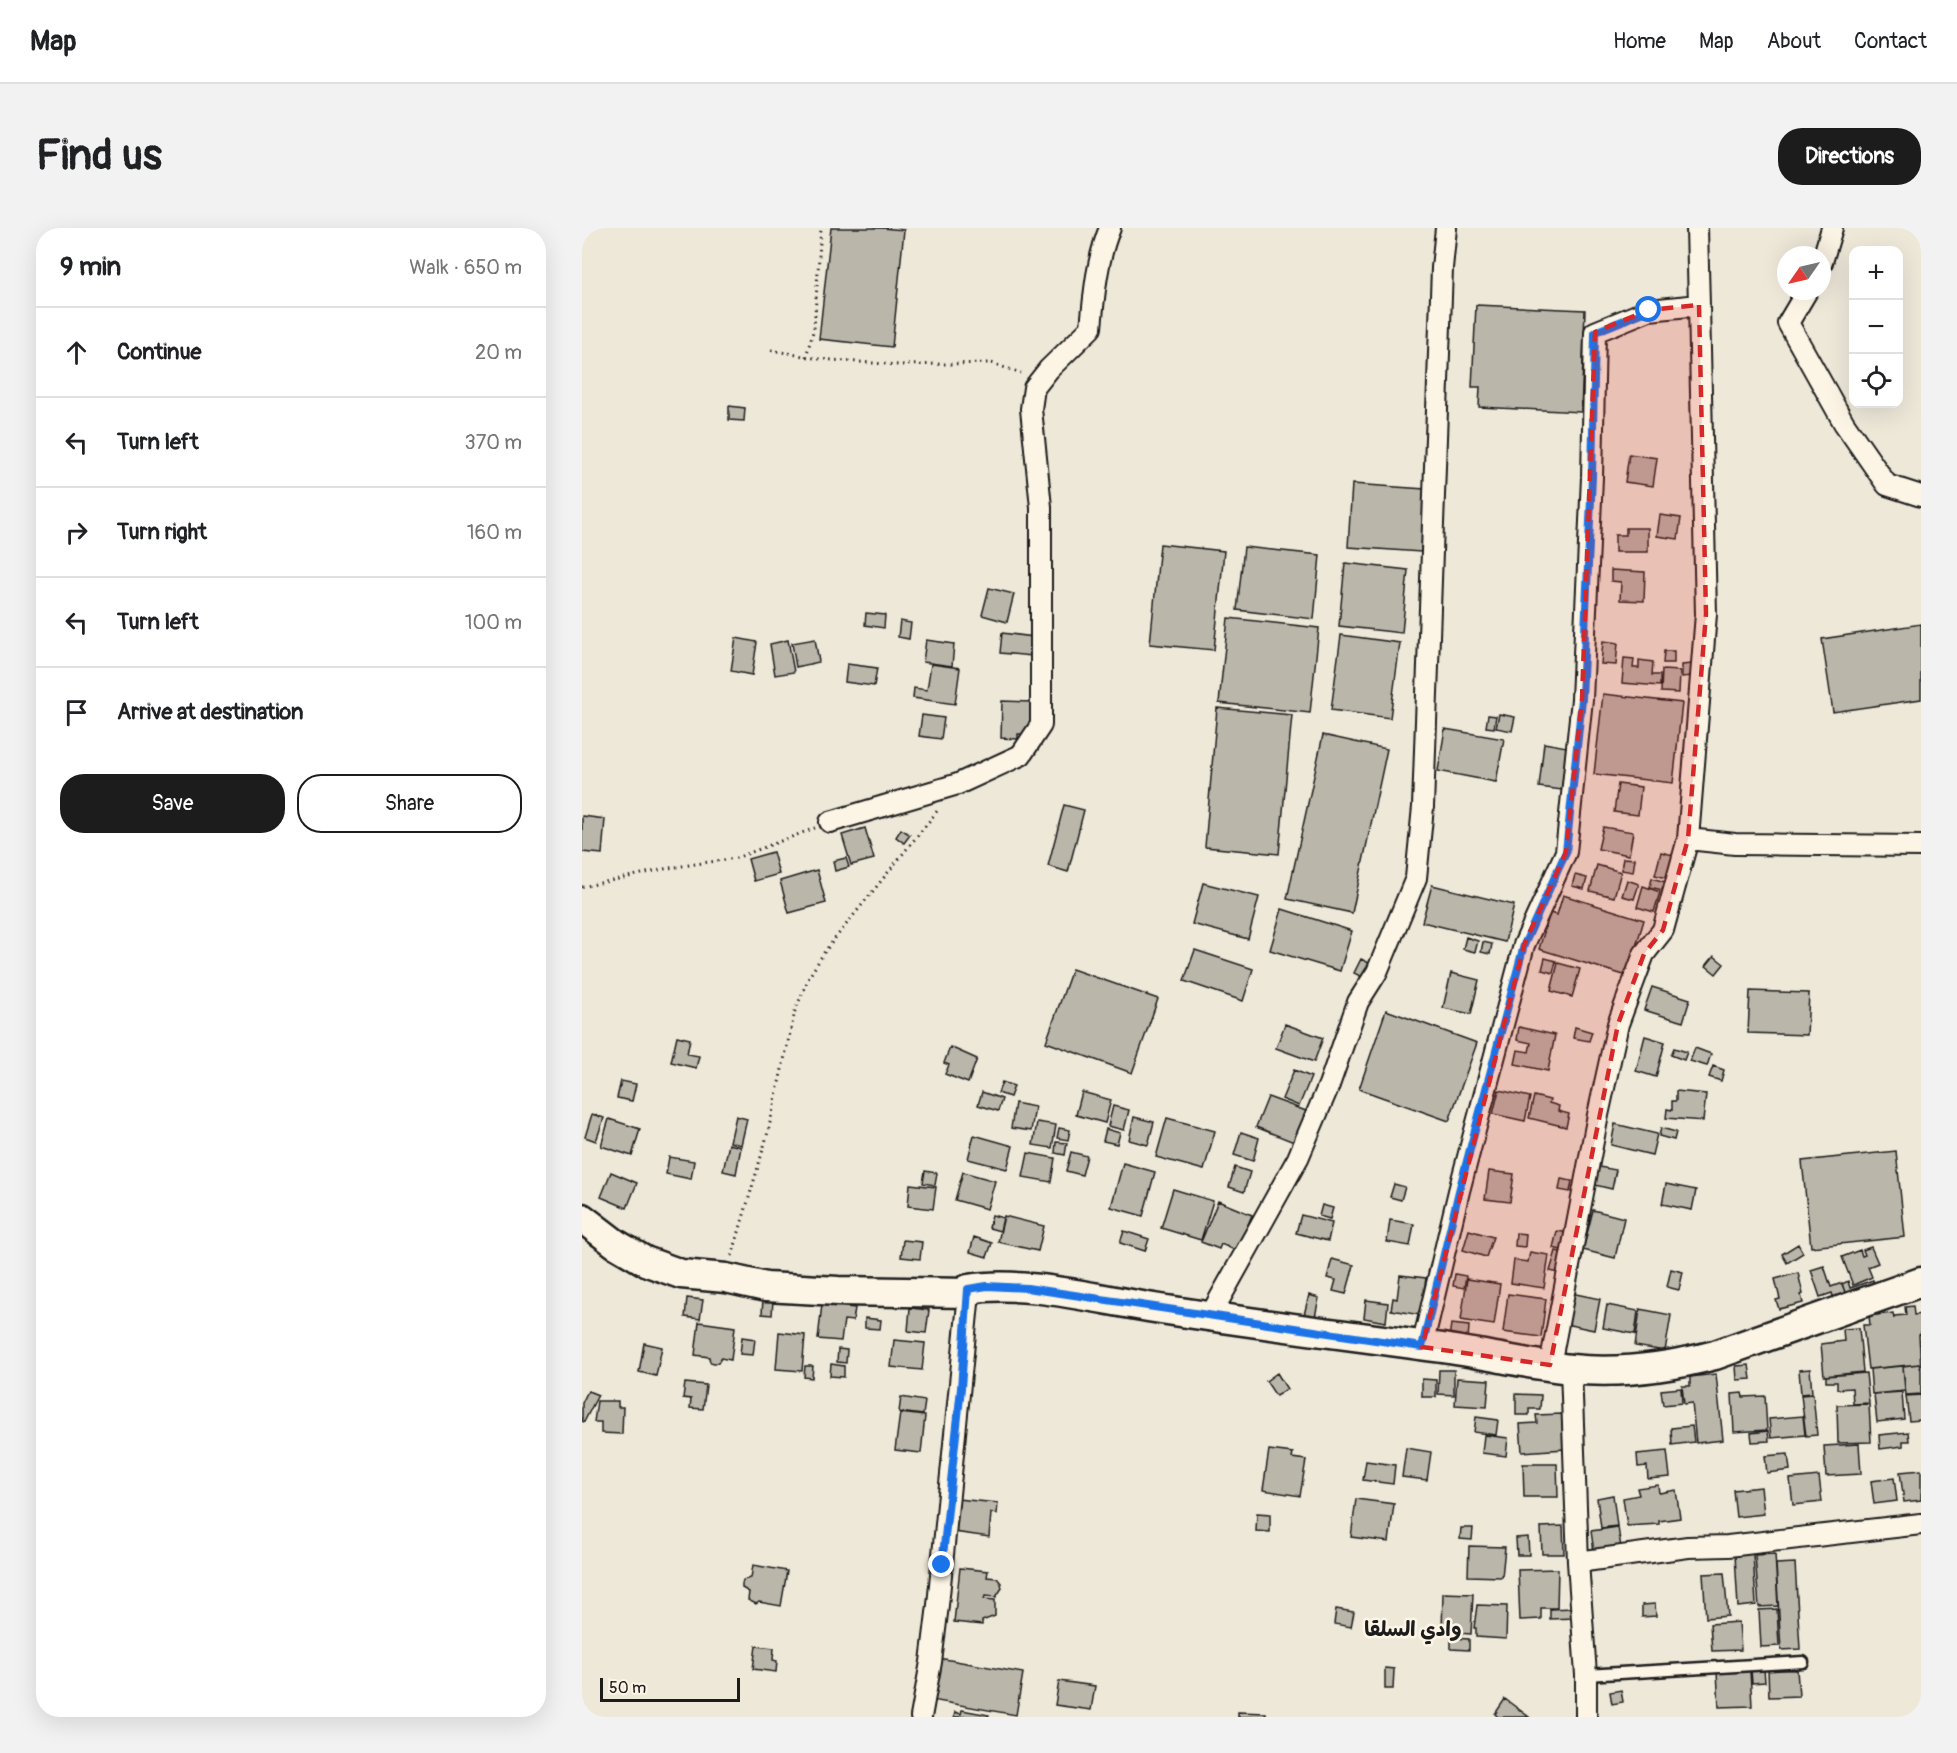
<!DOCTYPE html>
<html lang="en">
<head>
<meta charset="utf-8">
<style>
  body { margin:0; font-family:Pangolin,"Playpen Sans Arabic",sans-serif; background:#f2f2f2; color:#202124 }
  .controls { position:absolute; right:18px; top:18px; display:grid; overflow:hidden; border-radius:12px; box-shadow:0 6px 24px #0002 }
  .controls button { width:54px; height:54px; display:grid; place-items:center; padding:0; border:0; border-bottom:2px solid #e0e0e0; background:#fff; color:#202124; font:30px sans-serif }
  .compass { position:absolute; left:1195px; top:18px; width:54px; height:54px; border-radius:50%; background:#fff; box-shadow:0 6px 24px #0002; rotate:236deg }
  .scale { position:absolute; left:18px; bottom:15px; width:140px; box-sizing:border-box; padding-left:6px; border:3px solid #1c1c1c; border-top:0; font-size:16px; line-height:21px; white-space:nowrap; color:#1c1c1c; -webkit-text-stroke:4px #fcf5e5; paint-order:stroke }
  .stop { position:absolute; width:18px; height:18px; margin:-14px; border:4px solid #1a73e8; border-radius:50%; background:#fff }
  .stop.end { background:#1a73e8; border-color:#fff; box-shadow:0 2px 6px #0008 }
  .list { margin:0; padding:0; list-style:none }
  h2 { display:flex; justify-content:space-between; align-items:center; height:78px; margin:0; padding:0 24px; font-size:26px }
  h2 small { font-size:20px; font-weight:400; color:#757577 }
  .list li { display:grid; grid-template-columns:39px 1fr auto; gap:18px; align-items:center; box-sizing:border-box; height:90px; padding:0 24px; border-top:2px solid #e0e0e0 }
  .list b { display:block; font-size:22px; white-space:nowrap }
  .list em { font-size:20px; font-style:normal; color:#757577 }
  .actions { display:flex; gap:12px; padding:18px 24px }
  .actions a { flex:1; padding:14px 0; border:2px solid #1c1c1c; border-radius:24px; text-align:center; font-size:21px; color:#1c1c1c }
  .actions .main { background:#1c1c1c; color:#fff }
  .icon { flex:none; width:33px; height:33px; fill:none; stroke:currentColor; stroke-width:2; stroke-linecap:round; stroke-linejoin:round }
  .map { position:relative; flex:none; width:1339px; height:1489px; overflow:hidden; border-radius:24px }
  header { display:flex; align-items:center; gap:36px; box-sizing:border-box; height:84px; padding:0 30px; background:#fff; border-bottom:2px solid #e0e0e0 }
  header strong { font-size:28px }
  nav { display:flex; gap:33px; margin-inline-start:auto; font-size:21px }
  .intro { display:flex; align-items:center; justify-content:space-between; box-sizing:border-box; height:144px; padding:0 36px }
  h1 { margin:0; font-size:42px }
  .button { padding:15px 27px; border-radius:24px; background:#1c1c1c; color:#fff; font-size:21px; font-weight:700 }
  main { display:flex; gap:36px; padding:0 36px }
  aside { flex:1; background:#fff; border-radius:24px; box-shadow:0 6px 24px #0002 }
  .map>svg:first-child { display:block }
</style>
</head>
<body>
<header>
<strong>Map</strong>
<nav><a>Home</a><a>Map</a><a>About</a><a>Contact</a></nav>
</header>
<div class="intro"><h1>Find us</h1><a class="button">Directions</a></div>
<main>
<aside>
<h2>9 min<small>Walk · 650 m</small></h2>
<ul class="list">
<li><svg class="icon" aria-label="ahead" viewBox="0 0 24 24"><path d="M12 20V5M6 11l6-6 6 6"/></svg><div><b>Continue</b></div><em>20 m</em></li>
<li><svg class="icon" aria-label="left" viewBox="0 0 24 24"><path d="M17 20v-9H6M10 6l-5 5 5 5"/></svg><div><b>Turn left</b></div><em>370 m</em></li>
<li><svg class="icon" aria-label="right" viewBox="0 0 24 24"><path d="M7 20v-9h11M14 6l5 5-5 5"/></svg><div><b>Turn right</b></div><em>160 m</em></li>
<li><svg class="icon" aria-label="left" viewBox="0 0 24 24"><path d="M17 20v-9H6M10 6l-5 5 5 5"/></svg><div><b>Turn left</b></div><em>100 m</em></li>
<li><svg class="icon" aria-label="arrive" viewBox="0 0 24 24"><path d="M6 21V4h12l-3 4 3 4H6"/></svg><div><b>Arrive at destination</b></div></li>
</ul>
<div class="actions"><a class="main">Save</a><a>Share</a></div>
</aside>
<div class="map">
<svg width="1339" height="1489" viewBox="0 0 1339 1489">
  <rect width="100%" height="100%" fill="#eee8d9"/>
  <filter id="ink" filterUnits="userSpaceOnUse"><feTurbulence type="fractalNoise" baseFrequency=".0167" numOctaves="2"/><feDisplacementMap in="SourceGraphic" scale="12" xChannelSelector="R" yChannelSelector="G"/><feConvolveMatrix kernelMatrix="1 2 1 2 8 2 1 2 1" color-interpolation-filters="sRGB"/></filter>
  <g filter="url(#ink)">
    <path fill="#bab6aa" stroke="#1c1c1c" stroke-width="1.5" d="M249,0H300L322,2L310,119L237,111Z
      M894,77L1003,82L999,184L897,179L898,159H890Z
      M147,178L163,180L162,193L147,192Z
      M1047,226L1075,230L1071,258L1043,254Z
      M770,256L843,261L839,324L766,319Z
      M1078,287L1099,290L1096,311L1075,308Z
      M1044,300H1066V324H1033V307H1044Z
      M578,316L642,323L632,422L568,416Z
      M662,319L738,327L732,391L655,382Z
      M763,335L826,342L820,405L757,398Z
      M1029,342L1063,344L1062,373L1038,372L1039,354L1029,353Z
      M407,360L432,366L425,394L400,387Z
      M284,385L303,387L302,400L283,397Z
      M646,390L737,400L728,485L637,475Z
      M318,393L329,395L327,411L316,409Z
      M1339,396V471L1251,484L1240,411Z
      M420,405L452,409L450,428L418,425Z
      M759,407L818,415L808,490L749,482Z
      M154,410L175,414L170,447L149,443Z
      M233,411L237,434L214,439L210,415Z
      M206,412L212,444L193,447L188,416Z
      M344,412L372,416L370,438L341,434Z
      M1021,413L1036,415L1034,437L1019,436Z
      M1082,423H1092V435H1081Z
      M1042,430L1052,431L1051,440H1057V432L1071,434L1070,447H1078V458L1040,455Z
      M265,436L295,440L292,458L263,454Z
      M349,436L378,440L373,476L331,470L332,460L345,462Z
      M1110,436V448L1100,449V437Z
      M1080,442L1098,443L1097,465L1079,464Z
      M1021,466L1100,475L1091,555L1012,546Z
      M420,473L449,474L448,506H436V511L419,510Z
      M635,480L710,487L697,626L623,619Z
      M917,486L933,489L930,503L914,500Z
      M340,487L362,490L359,511L337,508Z
      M906,487L914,488L912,500L904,499Z
      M863,501L922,511L914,554L856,543Z
      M741,507L805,521L770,685L705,671Z
      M962,515L985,519L980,562L957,559Z
      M1036,556L1059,559L1056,587L1032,584Z
      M482,577L502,582L486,644L466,638Z
      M0,588L23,591L20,626L0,624Z
      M1021,599L1051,604L1047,627L1016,621Z
      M283,600L292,631L269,637L260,607Z
      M319,601L328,607L322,615L314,609Z
      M191,624L197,646L172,653L166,631Z
      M1079,624L1091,627L1085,650L1073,647Z
      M264,630L267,639L253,643L251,633Z
      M1041,630L1053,631L1051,644L1039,642Z
      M1015,637L1039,644L1032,669L1008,663Z
      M235,642L244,675L207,685L198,653Z
      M993,647L1005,650L1002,661L990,658Z
      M1070,650L1083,654L1080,662L1068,659Z
      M1045,652L1057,656L1052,671L1040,668Z
      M621,655L677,669L666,711L610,696Z
      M850,657L932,677L923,714L840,694Z
      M1061,658L1078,664L1072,684L1055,679Z
      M981,667L1062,692L1045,748L957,721L968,685L975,687Z
      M700,681L770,703L758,743L688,722Z
      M884,709L896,713L893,724L881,721Z
      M901,714L910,716L908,726L899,724Z
      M613,722L671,741L661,773L602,753Z
      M1132,728L1142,736L1134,746L1124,738Z
      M963,730L974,733L971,745L960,742Z
      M779,731L789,736L782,750L772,745Z
      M976,735L998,741L990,769L969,763Z
      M490,741L576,771L550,845L464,814Z
      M869,745L897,752L889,786L861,780Z
      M1070,759L1108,771L1101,794L1062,782Z
      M1168,763L1227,765L1225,807L1166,805Z
      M804,782L895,815L867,893L777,861Z
      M703,796L741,810L732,834L694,820Z
      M937,799L973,807L966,843L933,836L936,822L947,824L949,815L935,812Z
      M993,799L1010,804L1007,813L991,810Z
      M95,808L108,811L105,826L117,828L114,840L89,834Z
      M1063,808L1083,814L1074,849L1054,843Z
      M368,819L395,831L386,855L363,846L367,837L362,835Z
      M1092,820L1105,824L1102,832L1089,827Z
      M1113,820L1129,826L1125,838L1108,833Z
      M1131,838L1142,842L1139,853L1127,849Z
      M712,842L729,849L717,878L700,871Z
      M39,853L54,856L50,873L35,870Z
      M420,854L432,858L428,869L416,865Z
      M917,862L948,869L943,893L911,886Z
      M1094,863L1124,866L1121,893L1084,890L1085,881L1090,882V873H1094Z
      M400,864L420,871L416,883L396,877Z
      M500,864L529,872L523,895L494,887Z
      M952,868L968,872L967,875L977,878L976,883L987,886L984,899L947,890Z
      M686,869L724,883L712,914L674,899Z
      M433,875L453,879L449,903L429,900Z
      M531,878L547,882L542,902L526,898Z
      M10,886L22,890L14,913L3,909Z
      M154,888L165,891L159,917L148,914Z
      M552,889L572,894L566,917L547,912Z
      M585,890L633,903L622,942L574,929Z
      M27,891L58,901L50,928L19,918Z
      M455,894L474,897L470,920L451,917Z
      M1033,896L1075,906L1070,927L1029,917Z
      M477,900L488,902L486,912L475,910Z
      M1079,900L1094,904L1092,912L1077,908Z
      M524,901L538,905L535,916L521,913Z
      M659,904L677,910L671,933L652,927Z
      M392,907L431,918L425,941L386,931Z
      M474,914L485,915L483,927L473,925Z
      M147,916L159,919L154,946L141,943Z
      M1314,923L1323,1009L1229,1019L1220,933Z
      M489,924L505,928L500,947L484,943Z
      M446,925L473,930L469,954L441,949Z
      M87,929L112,933L109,951L84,946Z
      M541,935L573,944L561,988L529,979Z
      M653,939L668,944L662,964L647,959Z
      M1017,939L1034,942L1030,961L1013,957Z
      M343,943L355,945L353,957L341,955Z
      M907,943L932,946L928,974L903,971Z
      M29,944L55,955L45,980L19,969Z
      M381,944L413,953L405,981L373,972Z
      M979,951L990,953L988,964L977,962Z
      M328,956L354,959L351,981L326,978Z
      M812,956L823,959L819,972L808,969Z
      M1084,956L1114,962L1110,982L1080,976Z
      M591,961L631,973L619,1012L579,1000Z
      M636,973L670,987L655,1023L639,1016L637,1021L619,1014Z
      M740,977L751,980L748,991L737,988Z
      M1011,982L1042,990L1033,1030L1001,1022Z
      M410,987L421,990L418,1003L407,1000Z
      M719,987L750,995L746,1013L714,1005Z
      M422,988L462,998L456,1023L416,1014Z
      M808,992L832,996L828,1018L805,1014Z
      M887,1002L911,1009L904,1029L881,1022Z
      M542,1003L567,1011L563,1023L538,1015Z
      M975,1003L987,1005L983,1023L971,1020Z
      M934,1005L944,1006L943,1019L933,1018Z
      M392,1009L410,1015L405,1029L388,1024Z
      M321,1012L340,1014L338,1031L319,1029Z
      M1216,1016L1221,1025L1205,1035L1200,1026Z
      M1289,1019L1296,1035L1286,1039L1290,1049L1271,1057L1260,1029L1278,1022L1280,1028L1283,1027L1281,1022Z
      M974,1023L982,1025L977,1045L968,1043Z
      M948,1024L967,1027L962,1060L929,1055L932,1032L946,1034Z
      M750,1031L772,1037L764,1066L751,1063L754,1052L745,1050Z
      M1242,1038L1249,1059L1260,1055L1265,1071L1253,1075L1250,1065L1238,1069L1229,1042Z
      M1089,1041L1101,1044L1097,1062L1085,1059Z
      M1216,1045L1221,1066L1219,1067L1221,1075L1197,1081L1194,1072L1198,1071L1193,1051Z
      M873,1046L884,1048L882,1060L871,1058Z
      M818,1047L844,1050L838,1087L809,1082L811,1070L815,1071Z
      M885,1051L918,1056L912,1097L879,1092Z
      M1291,1052L1294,1062L1266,1072L1260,1056L1266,1053L1268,1060Z
      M989,1065L1018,1071L1012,1102L983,1096Z
      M926,1066L964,1071L959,1109L921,1104Z
      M727,1067L737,1070L733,1089L722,1087Z
      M105,1070L121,1072L118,1091L103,1089Z
      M181,1071L191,1072L190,1087L180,1086Z
      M784,1072L806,1075L804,1094L782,1090Z
      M240,1076L273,1080L271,1093L262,1092L259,1113L236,1111Z
      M1025,1077L1056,1083L1053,1106L1021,1100Z
      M1331,1078L1332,1087L1339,1086V1106L1337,1107L1339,1141L1337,1136L1286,1141L1281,1097H1288L1287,1088L1311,1085L1312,1091V1088L1324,1087L1323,1079Z
      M328,1080L347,1082L344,1105L326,1103Z
      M1058,1081L1089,1087L1083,1123L1053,1118Z
      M283,1090L299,1092L298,1101L283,1100Z
      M117,1094L153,1099L149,1132L139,1130L136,1135H132L128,1134L127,1129L113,1127Z
      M869,1096L887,1098L886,1112L867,1110Z
      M1277,1100L1281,1144L1242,1148L1239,1116L1262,1113L1261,1101Z
      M197,1104L223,1107L220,1143L194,1141Z
      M160,1109L173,1111L171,1127L158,1126Z
      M312,1112L343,1115L340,1142L309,1139Z
      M62,1115L80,1119L74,1148L57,1144Z
      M256,1121L265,1122L264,1135L255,1134Z
      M249,1136L262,1138V1149L248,1148Z
      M1337,1136L1339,1142V1166L1324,1167L1321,1138Z
      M1167,1137L1169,1151L1155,1152L1154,1138Z
      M223,1138H231L230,1150L222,1149Z
      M1321,1138L1323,1163L1290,1166L1288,1141Z
      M1228,1141L1230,1165L1219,1166L1217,1142Z
      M857,1142H872V1167L856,1166Z
      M695,1145L705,1161L694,1168L684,1153Z
      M1284,1145L1287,1175L1271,1176L1270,1160L1255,1161V1154H1244V1148Z
      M1134,1146L1141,1212L1114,1215L1110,1175L1102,1176L1100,1158H1108V1149Z
      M875,1150L907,1152L905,1179L873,1177Z
      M840,1151L854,1152V1169H840Z
      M103,1155L124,1157L121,1181L108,1180L109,1171L101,1170Z
      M1099,1160L1100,1175L1081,1177L1079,1162Z
      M6,1163L16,1167L2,1194L0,1193V1175Z
      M1320,1164L1322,1191L1295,1194L1292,1166Z
      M1160,1165L1161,1169L1183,1168L1185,1202L1152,1204L1150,1166Z
      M934,1166L959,1167L958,1181H947V1187H934Z
      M1231,1166L1235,1207L1224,1208L1219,1167Z
      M1339,1167V1192L1327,1193L1324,1168Z
      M319,1169L343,1173L341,1187L317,1184Z
      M15,1173H36V1179H41L40,1206L19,1205V1194H12Z
      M1287,1176L1289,1214L1256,1215L1255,1177Z
      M318,1185L343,1188L339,1225L313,1222Z
      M980,1186L983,1221L940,1224L938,1196L955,1195L954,1187Z
      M1221,1188L1223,1207L1189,1210L1187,1191Z
      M894,1189L916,1192L914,1207L892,1204Z
      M1110,1198L1112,1214L1090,1217L1089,1200Z
      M1186,1203L1187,1213L1170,1214L1169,1205Z
      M1326,1204L1327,1213H1321V1218L1298,1221L1297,1207Z
      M902,1207L926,1210L924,1228L900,1225Z
      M1277,1216L1279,1246L1244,1248L1242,1218Z
      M824,1220L849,1224L845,1252L820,1249Z
      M687,1222L711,1225L710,1230L724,1232L718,1268L681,1262Z
      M1085,1223L1088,1249L1066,1251L1065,1238L1056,1239L1055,1226Z
      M1206,1226L1208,1242L1185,1245L1183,1228Z
      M784,1233L813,1237L811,1256L781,1252Z
      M941,1236H975L976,1269H942Z
      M1339,1242V1272L1322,1274L1318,1244Z
      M1237,1248L1240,1274L1211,1277L1208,1251Z
      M1312,1250L1315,1273L1292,1276L1289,1253Z
      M1076,1257L1077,1265L1094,1262L1098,1290L1077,1293V1296L1045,1298L1041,1270L1057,1267L1055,1260Z
      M1179,1259L1182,1286L1154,1289L1151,1262Z
      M1031,1267L1035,1298L1019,1300L1015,1270Z
      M375,1271L416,1275L415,1286L409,1285L407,1309L372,1304Z
      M774,1271L812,1276L807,1314L769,1309Z
      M675,1285L688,1286V1304L674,1303Z
      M981,1298L982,1326H960L959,1299Z
      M1036,1299L1039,1320L1012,1324L1009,1303Z
      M879,1300H891L890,1312L878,1311Z
      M946,1309L947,1327H935L934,1310Z
      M887,1318L923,1319L920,1349L886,1348Z
      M1171,1326L1174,1377L1156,1379L1153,1327Z
      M1193,1326L1196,1378L1177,1379L1173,1327Z
      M1213,1335L1218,1421L1199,1422L1194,1336Z
      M171,1337L205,1343L199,1378L177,1374L174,1376L166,1372L167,1364L160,1360V1356L161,1352L169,1350Z
      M378,1340L406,1343L405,1349L415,1350L419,1355L420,1360L414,1369L403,1368L402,1371L413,1372V1388L400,1393V1397L372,1394Z
      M976,1341L975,1380H959V1391L938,1392L936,1342Z
      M1142,1345L1146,1388L1124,1390L1121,1346Z
      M861,1365L891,1366L889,1406L860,1404Z
      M1073,1376L1074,1388L1060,1389V1377Z
      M895,1377L925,1378L924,1411L894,1409V1400H892Z
      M991,1380L992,1390L968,1391V1381Z
      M754,1381L772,1384L769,1399L752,1396Z
      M1195,1381L1197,1418L1179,1419L1177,1382Z
      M1157,1394L1159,1422L1130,1423L1128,1396Z
      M869,1410L887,1411V1422L869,1421Z
      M174,1418L192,1420L191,1432L195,1433L194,1444L171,1441Z
      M351,1429L441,1445L434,1487L344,1471Z
      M803,1440L812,1441L811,1461H803Z
      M1182,1441L1183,1454L1170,1455L1169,1442Z
      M1186,1441L1215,1442L1217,1468L1187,1469Z
      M1168,1443L1170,1478L1137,1479L1135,1444Z
      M477,1453L513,1458L509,1482L473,1477Z
      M1039,1462L1041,1474L1030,1476L1028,1464Z
      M923,1471L947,1489H916L913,1486Z
      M380,1482L407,1487L406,1489H372L373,1484L379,1486Z
      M656,1484L684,1485V1489H656Z"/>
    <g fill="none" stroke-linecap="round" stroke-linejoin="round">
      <defs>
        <path id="lane" d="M1004,1447L1221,1434"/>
        <path id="street" d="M1240,34L1250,0
          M1225,63L1206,95L1262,195L1305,257L1339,268
          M248,594L376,556L439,527L459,497V279L449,181L452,160L467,141L509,100C512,67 515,31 528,0
          M1106,611L1124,386L1117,77
          M628,1088L716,930L747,857L776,774L795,744L834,650L841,579L860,40L864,0
          M840,1119L877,963L942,717L984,624L1000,471L1010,249L1013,104L1067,82L1117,77L1115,0
          M968,1137L1016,887L1036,796L1062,726L1081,702L1106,611L1153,616L1339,618
          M989,1141L996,1334L1004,1447V1489
          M996,1334L1106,1319L1146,1318L1339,1296
          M339,1489L349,1434L356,1377L387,1065"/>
        <path id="secondary" d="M0,990L34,1016L63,1033L99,1046L144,1050L184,1059L256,1063L387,1065L386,1061C442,1052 510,1070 566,1079C666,1095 767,1107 867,1121C908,1127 948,1137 989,1141C1036,1146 1087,1139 1133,1127L1339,1054"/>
      </defs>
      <use href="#lane" stroke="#1c1c1c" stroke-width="15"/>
      <use href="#street" stroke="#1c1c1c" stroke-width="24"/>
      <use href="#secondary" stroke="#1c1c1c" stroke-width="33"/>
      <path stroke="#1c1c1c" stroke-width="3" stroke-dasharray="1.5 4.5" stroke-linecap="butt" d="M189,122L237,131L317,137L409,135L439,145
        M224,129L232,100L239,0
        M0,659L87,640L154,630L233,600
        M150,1028L185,908L213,783L227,749L243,723L356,582"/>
      <use href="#lane" stroke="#fcf5e5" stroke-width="10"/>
      <use href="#street" stroke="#fcf5e5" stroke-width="20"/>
      <use href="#secondary" stroke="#fcf5e5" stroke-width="28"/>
    </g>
  </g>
  <g fill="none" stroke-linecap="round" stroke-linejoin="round" filter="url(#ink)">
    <path stroke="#1a73e8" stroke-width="8" d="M360,1337L379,1160L386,1061L405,1058L445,1060L840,1119L877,963L942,717L984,624L1000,471L1010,249L1013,104L1067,82"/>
  </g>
  <path fill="#d62828" fill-opacity="0.2" stroke="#d62828" stroke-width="4.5" stroke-dasharray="12 8" stroke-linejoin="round" d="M1117,77L1124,386L1106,611L1081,702L1062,726L1036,796L968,1137L840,1119L942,717L984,624L1000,471L1013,104L1067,82Z"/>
  <g text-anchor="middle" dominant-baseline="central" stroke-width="5" stroke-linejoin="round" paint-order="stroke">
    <g font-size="21" font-weight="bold" fill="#1c1c1c" stroke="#fcf5e5">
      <text x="831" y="1401">وادي السلقا</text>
    </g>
  </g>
</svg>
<div class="controls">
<button>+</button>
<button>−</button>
<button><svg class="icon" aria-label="locate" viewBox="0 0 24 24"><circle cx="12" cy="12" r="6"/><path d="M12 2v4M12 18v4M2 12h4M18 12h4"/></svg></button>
</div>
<svg class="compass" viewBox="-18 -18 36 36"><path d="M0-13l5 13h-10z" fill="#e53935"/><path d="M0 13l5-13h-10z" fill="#757577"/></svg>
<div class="scale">50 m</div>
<div class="stop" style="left:1067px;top:82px"></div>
<div class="stop end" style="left:360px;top:1337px"></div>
</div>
</main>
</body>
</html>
